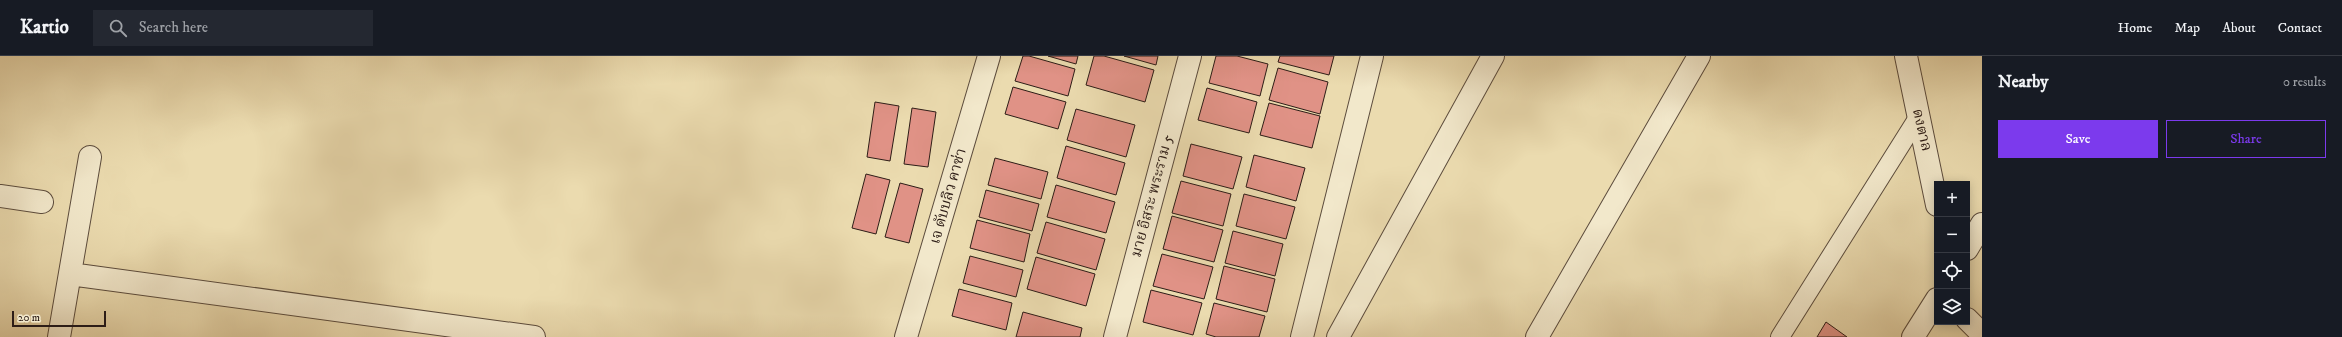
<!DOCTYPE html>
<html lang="en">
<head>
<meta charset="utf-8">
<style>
  body { margin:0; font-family:"IM FELL DW Pica","Noto Serif Thai",serif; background:#242831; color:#f1f3f6 }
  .controls { position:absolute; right:12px; bottom:12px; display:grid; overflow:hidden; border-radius:0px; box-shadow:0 2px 10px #0003 }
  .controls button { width:36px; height:36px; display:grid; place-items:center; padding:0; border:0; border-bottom:1px solid #363941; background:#171b24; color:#f1f3f6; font:20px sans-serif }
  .scale { position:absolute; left:12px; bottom:10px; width:94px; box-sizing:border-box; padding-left:4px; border:2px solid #2d1d17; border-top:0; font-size:11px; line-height:14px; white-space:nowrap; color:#2d1d17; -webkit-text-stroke:3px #f2e8cb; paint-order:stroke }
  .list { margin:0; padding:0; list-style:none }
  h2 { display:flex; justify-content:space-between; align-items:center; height:52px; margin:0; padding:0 16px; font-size:17px }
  h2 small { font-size:13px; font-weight:400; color:#9ea1a6 }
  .actions { display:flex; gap:8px; padding:12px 16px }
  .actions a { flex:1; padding:9px 0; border:1px solid #7c3aed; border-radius:0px; text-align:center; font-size:14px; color:#7c3aed }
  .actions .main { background:#7c3aed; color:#fff }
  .icon { flex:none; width:22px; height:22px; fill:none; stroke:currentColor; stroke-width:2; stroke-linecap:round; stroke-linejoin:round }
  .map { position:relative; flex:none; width:1982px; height:281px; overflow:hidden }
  header { display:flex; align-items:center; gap:24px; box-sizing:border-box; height:56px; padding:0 20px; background:#171b24; border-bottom:1px solid #363941 }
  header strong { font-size:19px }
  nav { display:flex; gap:22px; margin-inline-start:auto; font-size:14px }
  .search { width:280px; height:36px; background:#242831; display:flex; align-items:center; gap:10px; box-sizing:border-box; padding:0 14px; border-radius:0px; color:#9ea1a6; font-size:15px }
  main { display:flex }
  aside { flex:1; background:#171b24 }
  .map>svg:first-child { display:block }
</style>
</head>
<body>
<header>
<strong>Kartio</strong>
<div class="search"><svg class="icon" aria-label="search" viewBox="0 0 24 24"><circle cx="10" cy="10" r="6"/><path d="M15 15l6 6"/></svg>Search here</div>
<nav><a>Home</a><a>Map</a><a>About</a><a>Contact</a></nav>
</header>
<main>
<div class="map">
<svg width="1982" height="281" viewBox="0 0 1982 281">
  <rect width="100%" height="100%" fill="#ebdbaf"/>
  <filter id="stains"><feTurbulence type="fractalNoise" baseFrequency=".005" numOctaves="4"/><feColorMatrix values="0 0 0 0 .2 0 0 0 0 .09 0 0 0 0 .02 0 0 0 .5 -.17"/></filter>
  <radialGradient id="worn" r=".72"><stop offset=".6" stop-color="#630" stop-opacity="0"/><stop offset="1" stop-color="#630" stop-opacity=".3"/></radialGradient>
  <path fill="#e09286" stroke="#2d1d17" d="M1023,0H1029L1075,13L1068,40L1015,25Z
    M1048,0H1078L1076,8Z
    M1094,0H1104L1154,14L1145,46L1086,29Z
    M1124,0H1158L1156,9Z
    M1216,0H1237L1268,8L1260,40L1209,27Z
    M1280,0H1334L1329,19L1278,6Z
    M1278,12L1328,26L1320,58L1269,44Z
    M1013,31L1066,46L1058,73L1005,58Z
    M1207,32L1257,46L1249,77L1198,64Z
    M875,46L899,50L890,105L867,101Z
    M1269,47L1320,60L1312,92L1260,79Z
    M912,52L936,56L928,111L904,108Z
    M1076,53L1135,69L1126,101L1067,84Z
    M1191,88L1242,101L1233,133L1183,120Z
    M1066,90L1125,107L1116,139L1057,122Z
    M1254,99L1305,112L1296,145L1246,131Z
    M995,102L1048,116L1041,143L988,129Z
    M866,118L890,124L876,178L852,172Z
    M1181,125L1231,138L1223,170L1172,157Z
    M900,127L923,133L909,187L885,181Z
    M1056,129L1115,146L1106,177L1047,161Z
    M986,134L1039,148L1032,175L979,161Z
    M1244,138L1295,151L1286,183L1236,170Z
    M1172,160L1223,174L1214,206L1163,193Z
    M977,164L1030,178L1024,206L970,192Z
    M1046,166L1105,183L1096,214L1037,197Z
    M1233,175L1283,188L1275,220L1225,207Z
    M1162,198L1213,211L1204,243L1153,230Z
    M970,200L1023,214L1016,241L963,227Z
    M1036,201L1095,218L1086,250L1027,233Z
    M1224,210L1275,223L1267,256L1216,243Z
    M959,233L1012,247L1006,274L952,260Z
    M1151,234L1202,247L1193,279L1143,266Z
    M1214,247L1265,260L1259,281H1216L1206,278Z
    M1023,256L1082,272L1080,281H1016Z
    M1826,266L1847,281H1817Z"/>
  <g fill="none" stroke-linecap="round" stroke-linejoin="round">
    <defs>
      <path id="lane" d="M1780,281L1919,60"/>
      <path id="street" d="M1906,0L1937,149
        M0,140L42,146
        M1967,193L1982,168
        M70,218L534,281
        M1967,263L1982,278
        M59,281L90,101
        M906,281L989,0
        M1115,281L1190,0
        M1302,281L1372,0
        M1338,281L1493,0
        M1537,281L1699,0
        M1913,281L1937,243"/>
    </defs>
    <use href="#lane" stroke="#5c4c3d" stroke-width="20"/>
    <use href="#street" stroke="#5c4c3d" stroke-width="24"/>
    <use href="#lane" stroke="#f2e8cb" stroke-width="18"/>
    <use href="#street" stroke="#f2e8cb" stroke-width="22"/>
  </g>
  <g text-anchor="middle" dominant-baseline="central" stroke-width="4" stroke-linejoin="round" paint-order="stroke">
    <g font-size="15" fill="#2d1d17" stroke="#f2e8cb">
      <text transform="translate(1922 74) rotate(77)">ดงตาล</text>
      <text transform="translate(948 140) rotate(-74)">เจ ดับบลิว คาซ่า</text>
      <text transform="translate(1152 140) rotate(-75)">มาย อิสระ พระราม 5</text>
    </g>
  </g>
  <rect width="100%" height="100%" filter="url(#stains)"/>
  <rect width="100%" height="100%" fill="url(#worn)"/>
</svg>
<div class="controls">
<button>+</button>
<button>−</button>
<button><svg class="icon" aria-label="locate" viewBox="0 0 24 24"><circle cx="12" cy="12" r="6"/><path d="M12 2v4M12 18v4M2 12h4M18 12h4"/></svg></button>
<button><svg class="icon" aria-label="layers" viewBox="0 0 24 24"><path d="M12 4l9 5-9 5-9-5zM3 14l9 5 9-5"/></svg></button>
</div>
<div class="scale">20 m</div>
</div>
<aside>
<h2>Nearby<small>0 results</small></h2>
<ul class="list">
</ul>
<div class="actions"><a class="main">Save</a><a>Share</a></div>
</aside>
</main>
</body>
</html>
